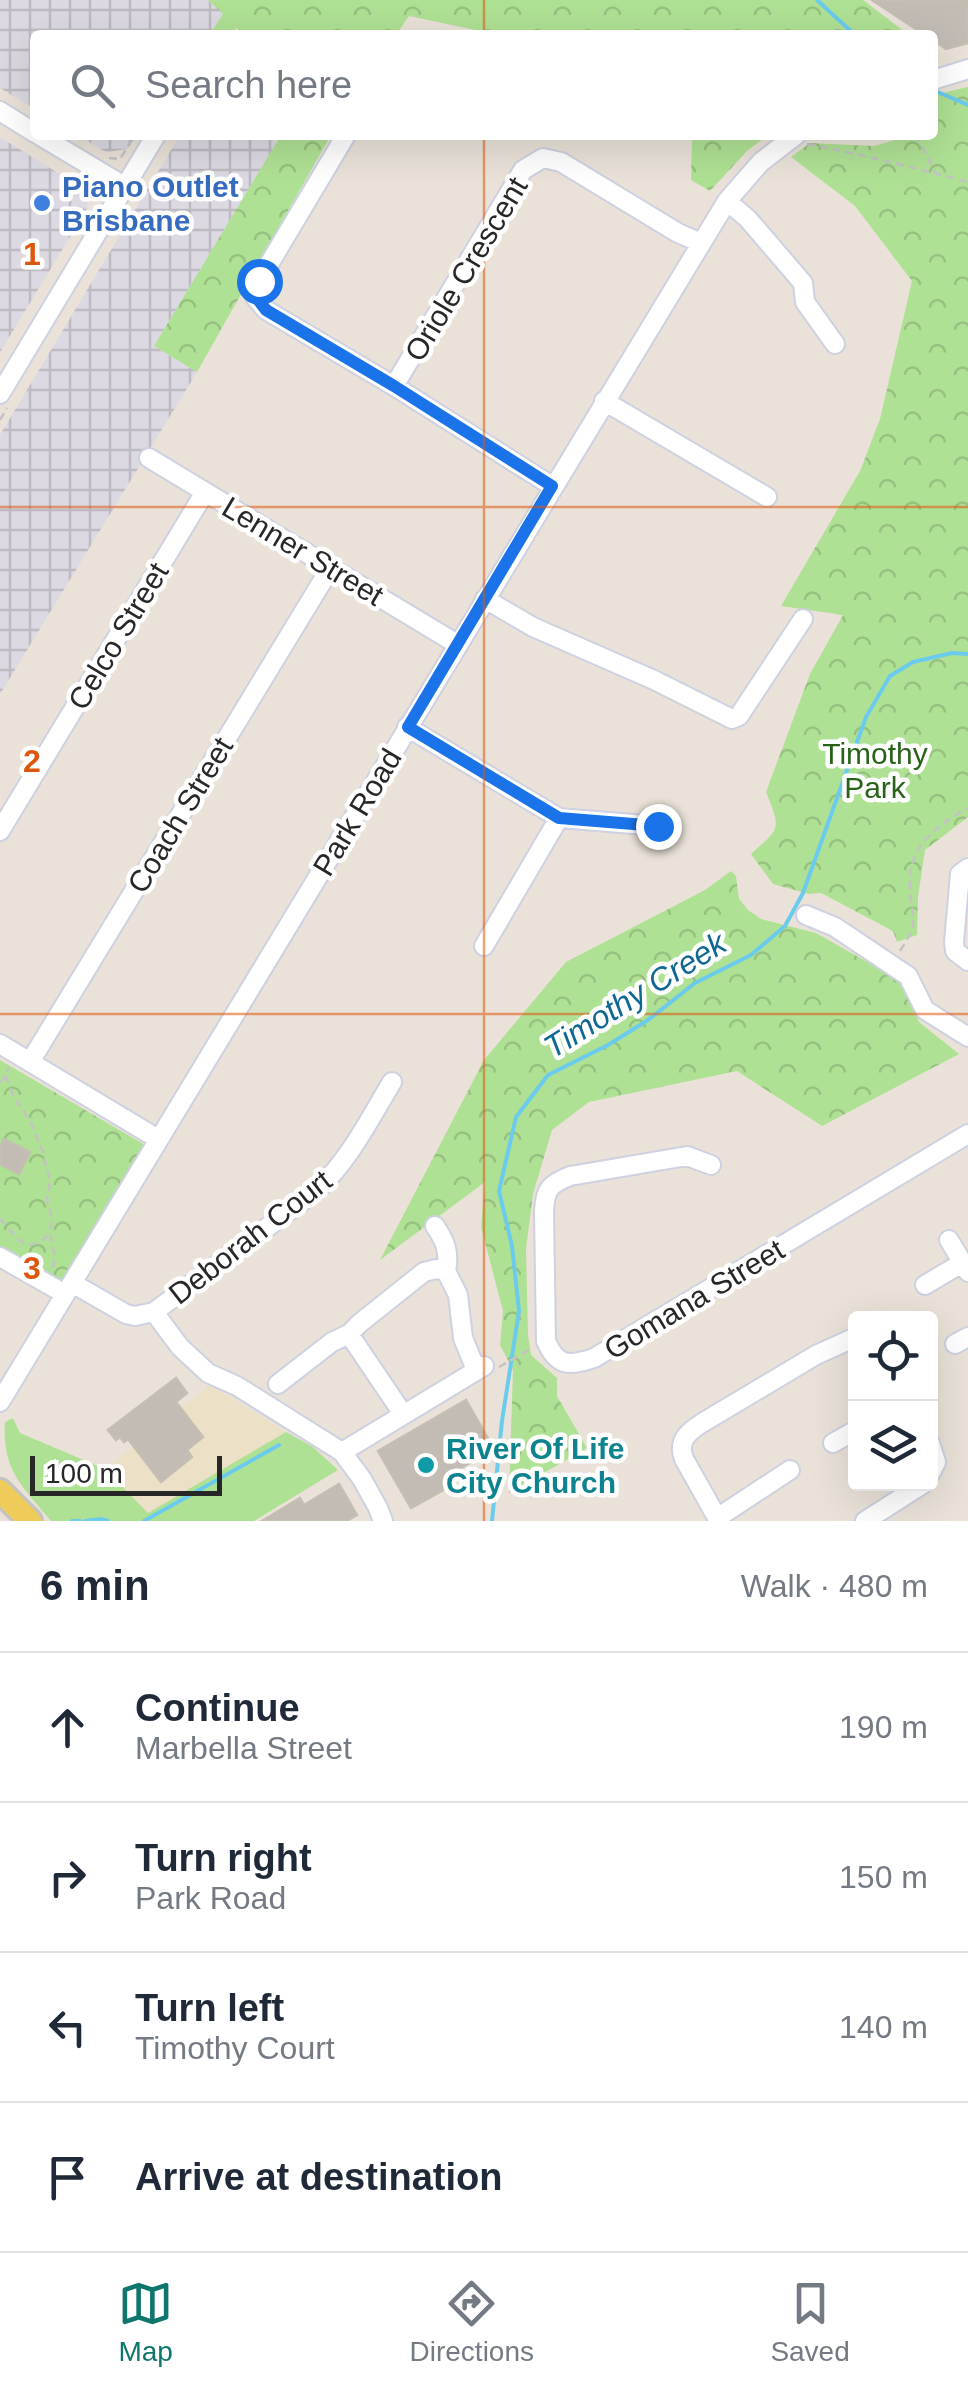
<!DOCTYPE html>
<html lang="en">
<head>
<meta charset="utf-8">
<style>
  body { margin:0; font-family:Arial,sans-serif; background:#f6f6f7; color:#1f2937 }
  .controls { position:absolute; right:30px; bottom:30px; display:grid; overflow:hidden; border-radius:10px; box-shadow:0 10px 40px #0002 }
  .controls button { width:90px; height:90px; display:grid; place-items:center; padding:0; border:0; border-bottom:2px solid #e0e1e3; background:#fff; color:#1f2937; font:50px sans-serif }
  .scale { position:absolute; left:30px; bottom:25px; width:192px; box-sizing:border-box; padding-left:10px; border:5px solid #272727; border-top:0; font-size:28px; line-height:35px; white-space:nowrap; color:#272727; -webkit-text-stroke:8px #fff; paint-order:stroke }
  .stop { position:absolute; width:30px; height:30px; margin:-22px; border:8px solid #1a73e8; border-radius:50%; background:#fff }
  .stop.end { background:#1a73e8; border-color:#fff; box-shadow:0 2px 10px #0008 }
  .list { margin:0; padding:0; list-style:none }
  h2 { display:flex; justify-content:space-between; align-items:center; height:130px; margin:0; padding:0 40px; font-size:42px }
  h2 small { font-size:32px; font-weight:400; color:#747a83 }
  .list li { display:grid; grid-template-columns:65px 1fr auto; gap:30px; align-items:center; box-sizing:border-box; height:150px; padding:0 40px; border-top:2px solid #e0e1e3 }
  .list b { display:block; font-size:38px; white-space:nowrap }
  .list p { margin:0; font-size:32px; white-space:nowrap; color:#747a83 }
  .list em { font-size:32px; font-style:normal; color:#747a83 }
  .icon { flex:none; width:55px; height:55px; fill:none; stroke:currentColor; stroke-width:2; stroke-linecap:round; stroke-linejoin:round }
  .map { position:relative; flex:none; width:968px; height:1521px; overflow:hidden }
  .search { position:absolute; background:#fff; box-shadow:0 10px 40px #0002; left:30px; right:30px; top:30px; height:110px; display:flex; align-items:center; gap:25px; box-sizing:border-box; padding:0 35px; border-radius:10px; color:#747a83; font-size:38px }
  .sheet { height:730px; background:#fff }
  nav { display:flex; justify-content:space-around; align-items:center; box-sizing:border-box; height:140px; border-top:2px solid #e0e1e3; background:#fff; font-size:28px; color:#747a83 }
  nav a { display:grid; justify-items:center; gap:5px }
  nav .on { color:#0f766e }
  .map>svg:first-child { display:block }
</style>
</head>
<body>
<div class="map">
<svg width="968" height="1521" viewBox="0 0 968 1521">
  <defs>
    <pattern id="industrial-grid" width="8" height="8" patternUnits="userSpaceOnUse" patternTransform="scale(2.5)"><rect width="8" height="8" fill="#dcd9e2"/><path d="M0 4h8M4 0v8" fill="none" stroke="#bdbac2"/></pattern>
    <pattern id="park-crowns" width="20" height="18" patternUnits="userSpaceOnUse" patternTransform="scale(2.5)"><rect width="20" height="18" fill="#afe194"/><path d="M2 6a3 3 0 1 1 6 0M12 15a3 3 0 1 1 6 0" fill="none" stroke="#97c180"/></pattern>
  </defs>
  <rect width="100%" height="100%" fill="#eae2d8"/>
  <path fill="url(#industrial-grid)" d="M0,0H208L223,14L209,35H35V109L0,88Z
    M77,135H137L127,149L106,152Z
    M180,135H281L154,346L197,372L0,694V435Z
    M0,137L79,186L88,197L87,209L0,352Z"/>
  <path fill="#ece0c7" d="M210,1385L286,1432L148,1513L105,1469Z"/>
  <path fill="#afe194" d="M13,1418L20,1433L105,1469L148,1513L286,1432L313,1447L338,1470L254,1521H51C22,1486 2,1471 5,1422Z"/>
  <path fill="url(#park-crowns)" d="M208,0H863L909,35H499L409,16L396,35H249L236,28L231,35H209L223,14Z
    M968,87V817L925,850L918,897L917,935L897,942L893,931L821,893L809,894L773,884L751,854C781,827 781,830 766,792L810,674L843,615L781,606L860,471L880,419L912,281L855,206L791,157L810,143L874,146L912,135H933V95Z
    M281,135H331L197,372L154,346Z
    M692,135H768L747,151L710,191L691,180Z
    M731,871L736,876L739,899L748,910L761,919L816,933L901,981L919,1022L959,1054L822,1126L737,1071L589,1102L552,1130L533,1194L526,1249L528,1335L531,1355L557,1378V1396L587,1448L509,1493L513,1370L500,1345L503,1311L481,1227L485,1182L380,1260L484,1060L566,962L705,890Z
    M0,1060L145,1145L63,1285L0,1248Z"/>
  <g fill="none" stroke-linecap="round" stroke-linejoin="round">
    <path stroke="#6bcbed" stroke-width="4" d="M817,0L855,35
      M933,90L968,105
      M72,1521H80
      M85,1521L101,1519L108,1521
      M144,1521L279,1445
      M492,1521L502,1421L519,1311L512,1246L499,1191L516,1117L548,1075L608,1045L648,1020L695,983L751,955L785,926L803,893L866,717L890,676L913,662L952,653L968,654"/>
  </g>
  <path fill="#c2bcb5" stroke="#c5beb3" stroke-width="2.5" d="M872,0H968V43L946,49L933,40V35H925Z
    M4,1139L30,1152L19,1174L0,1164V1147Z
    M176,1378L187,1393L176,1402L203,1437L187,1450L192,1457L161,1482L128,1439L124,1442L120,1437L116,1440L108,1430Z
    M466,1400L494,1449L442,1479L447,1488L411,1508L378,1451Z
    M339,1484L357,1515L346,1521H262L300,1498L304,1505Z"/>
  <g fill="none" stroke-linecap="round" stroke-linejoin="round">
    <defs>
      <path id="minor" d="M933,80L968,69
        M0,111L35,133
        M39,135L124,186
        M346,135L259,281L255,297L266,310L394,386L552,486
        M727,201L748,219L803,283L805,302L835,344
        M394,386L523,170L543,158L561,162L678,233L701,243
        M0,394L156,135
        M604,401L767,497
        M149,458L457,644
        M485,599L533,627L654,680L732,719L739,716L803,619
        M407,727L559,818L658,826
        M0,831L205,492
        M968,868L960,874L954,942L955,951L968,961
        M806,915L835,927L908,976L925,1010L968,1037
        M484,946L559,818
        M0,1044L158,1139
        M30,1062L331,567
        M711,1165L687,1156L570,1176C550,1184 545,1189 544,1211L546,1341C557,1367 569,1366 594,1358L968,1134
        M435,1226C445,1241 450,1252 446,1271
        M949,1240L968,1272
        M0,1257L65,1294
        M72,1283L126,1314L135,1316L154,1312L317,1190C350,1159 369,1120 392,1082
        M925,1285L962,1263
        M154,1312L180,1347L208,1373L237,1386L342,1452L362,1479L378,1508L383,1521
        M349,1334L403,1414
        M955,1344L968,1337
        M278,1384L332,1342L349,1334L360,1323L424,1272L436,1269L446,1271L458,1295L463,1338L476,1370
        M0,1402L727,201L761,162L796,135
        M833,1443L856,1430
        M930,1443L936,1462L930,1474
        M342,1452L484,1366
        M717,1518L790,1470
        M719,1521L684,1459C677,1441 688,1432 702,1423L816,1355L856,1337
        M865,1521L923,1484"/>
      <path id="major" d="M0,1491L30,1521"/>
    </defs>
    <use href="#minor" stroke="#ced1e1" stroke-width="22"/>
    <use href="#major" stroke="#c3c3c3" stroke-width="28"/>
    <path stroke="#c3c3c3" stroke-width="2.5" stroke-dasharray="8 5" stroke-linecap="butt" d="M916,135L936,173
      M807,144C860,154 915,168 968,182
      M109,158L120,159L135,135
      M0,420L7,408
      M900,951C915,927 915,927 911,900C904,850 928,831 968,808
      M6,1076L13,1095L31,1123L43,1152L50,1182L47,1200L51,1215V1245L55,1254L53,1268
      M0,1082L6,1076L9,1067
      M0,1219C18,1236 23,1257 49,1235
      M499,1367L531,1349"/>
    <use href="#minor" stroke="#fff" stroke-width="18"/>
    <use href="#major" stroke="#efcc59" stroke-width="22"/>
  </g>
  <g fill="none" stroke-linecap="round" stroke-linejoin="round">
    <path stroke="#1a73e8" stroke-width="12" d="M259,281L256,297L266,310L394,386L552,486L408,727L559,818L658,826"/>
  </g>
  <path fill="none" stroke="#de560d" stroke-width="2.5" stroke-opacity="0.55" d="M484,0V35M484,135V1521M0,507H968M0,1014H968"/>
  <circle fill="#3f7fe0" stroke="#fff" stroke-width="4" cx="42" cy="203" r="10"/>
  <circle fill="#0f9aa8" stroke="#fff" stroke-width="4" cx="426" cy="1465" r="10"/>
  <g text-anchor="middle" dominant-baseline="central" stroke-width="9" stroke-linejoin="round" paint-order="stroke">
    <g font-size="30" font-weight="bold" fill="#366cbe" stroke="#fff" text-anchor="start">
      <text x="62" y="186">Piano Outlet<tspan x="62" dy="34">Brisbane</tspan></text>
    </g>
    <g font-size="30" fill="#272727" stroke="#fff">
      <text transform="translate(466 269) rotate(-59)">Oriole Crescent</text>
      <text transform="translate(303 551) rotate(31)">Lenner Street</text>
      <text transform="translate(118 636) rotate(-59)">Celco Street</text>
      <text transform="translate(357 812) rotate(-59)">Park Road</text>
      <text transform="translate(180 815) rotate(-59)">Coach Street</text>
      <text transform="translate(250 1237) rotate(-38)">Deborah Court</text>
      <text transform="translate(694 1299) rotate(-31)">Gomana Street</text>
    </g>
    <g font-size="30" fill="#296219" stroke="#fff">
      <text x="875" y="753">Timothy<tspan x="875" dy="34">Park</tspan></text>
    </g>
    <g font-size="30" font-weight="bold" fill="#0d838f" stroke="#fff" text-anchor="start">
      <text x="446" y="1448">River Of Life<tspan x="446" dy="34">City Church</tspan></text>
    </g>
    <g font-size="32" font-style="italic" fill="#0e6795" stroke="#fff">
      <text transform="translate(635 995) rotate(-32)">Timothy Creek</text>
    </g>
  </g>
  <g font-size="32" text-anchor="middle" font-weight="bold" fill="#de560d" stroke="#fff" stroke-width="9" stroke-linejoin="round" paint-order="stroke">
    <text x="32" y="265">1</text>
    <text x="32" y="772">2</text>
    <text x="32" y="1279">3</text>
  </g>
</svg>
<div class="controls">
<button><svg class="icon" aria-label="locate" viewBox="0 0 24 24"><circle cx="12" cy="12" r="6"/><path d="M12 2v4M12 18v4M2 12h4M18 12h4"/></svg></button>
<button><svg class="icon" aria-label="layers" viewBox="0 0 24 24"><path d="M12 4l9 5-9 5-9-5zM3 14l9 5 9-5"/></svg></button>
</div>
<div class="scale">100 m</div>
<div class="stop" style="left:259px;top:281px"></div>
<div class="stop end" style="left:658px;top:826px"></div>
<div class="search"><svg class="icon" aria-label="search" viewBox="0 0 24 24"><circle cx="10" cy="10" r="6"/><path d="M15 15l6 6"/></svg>Search here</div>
</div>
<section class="sheet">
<h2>6 min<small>Walk · 480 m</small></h2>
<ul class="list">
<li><svg class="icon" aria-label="ahead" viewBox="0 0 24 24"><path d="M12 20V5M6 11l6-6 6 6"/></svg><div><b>Continue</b><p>Marbella Street</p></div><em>190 m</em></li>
<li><svg class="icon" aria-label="right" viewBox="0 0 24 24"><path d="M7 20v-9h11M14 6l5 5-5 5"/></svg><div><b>Turn right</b><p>Park Road</p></div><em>150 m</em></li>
<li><svg class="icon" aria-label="left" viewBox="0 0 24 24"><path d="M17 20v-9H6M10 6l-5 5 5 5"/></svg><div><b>Turn left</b><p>Timothy Court</p></div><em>140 m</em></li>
<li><svg class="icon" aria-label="arrive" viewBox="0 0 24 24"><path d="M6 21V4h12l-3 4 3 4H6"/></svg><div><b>Arrive at destination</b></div></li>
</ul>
</section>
<nav>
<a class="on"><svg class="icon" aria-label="map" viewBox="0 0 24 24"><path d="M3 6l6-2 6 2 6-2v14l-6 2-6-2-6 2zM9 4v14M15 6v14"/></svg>Map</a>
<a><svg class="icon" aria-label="directions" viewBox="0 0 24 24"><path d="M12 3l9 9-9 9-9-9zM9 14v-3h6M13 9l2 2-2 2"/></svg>Directions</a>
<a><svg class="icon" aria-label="saved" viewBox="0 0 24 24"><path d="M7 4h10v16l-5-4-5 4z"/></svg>Saved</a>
</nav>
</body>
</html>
